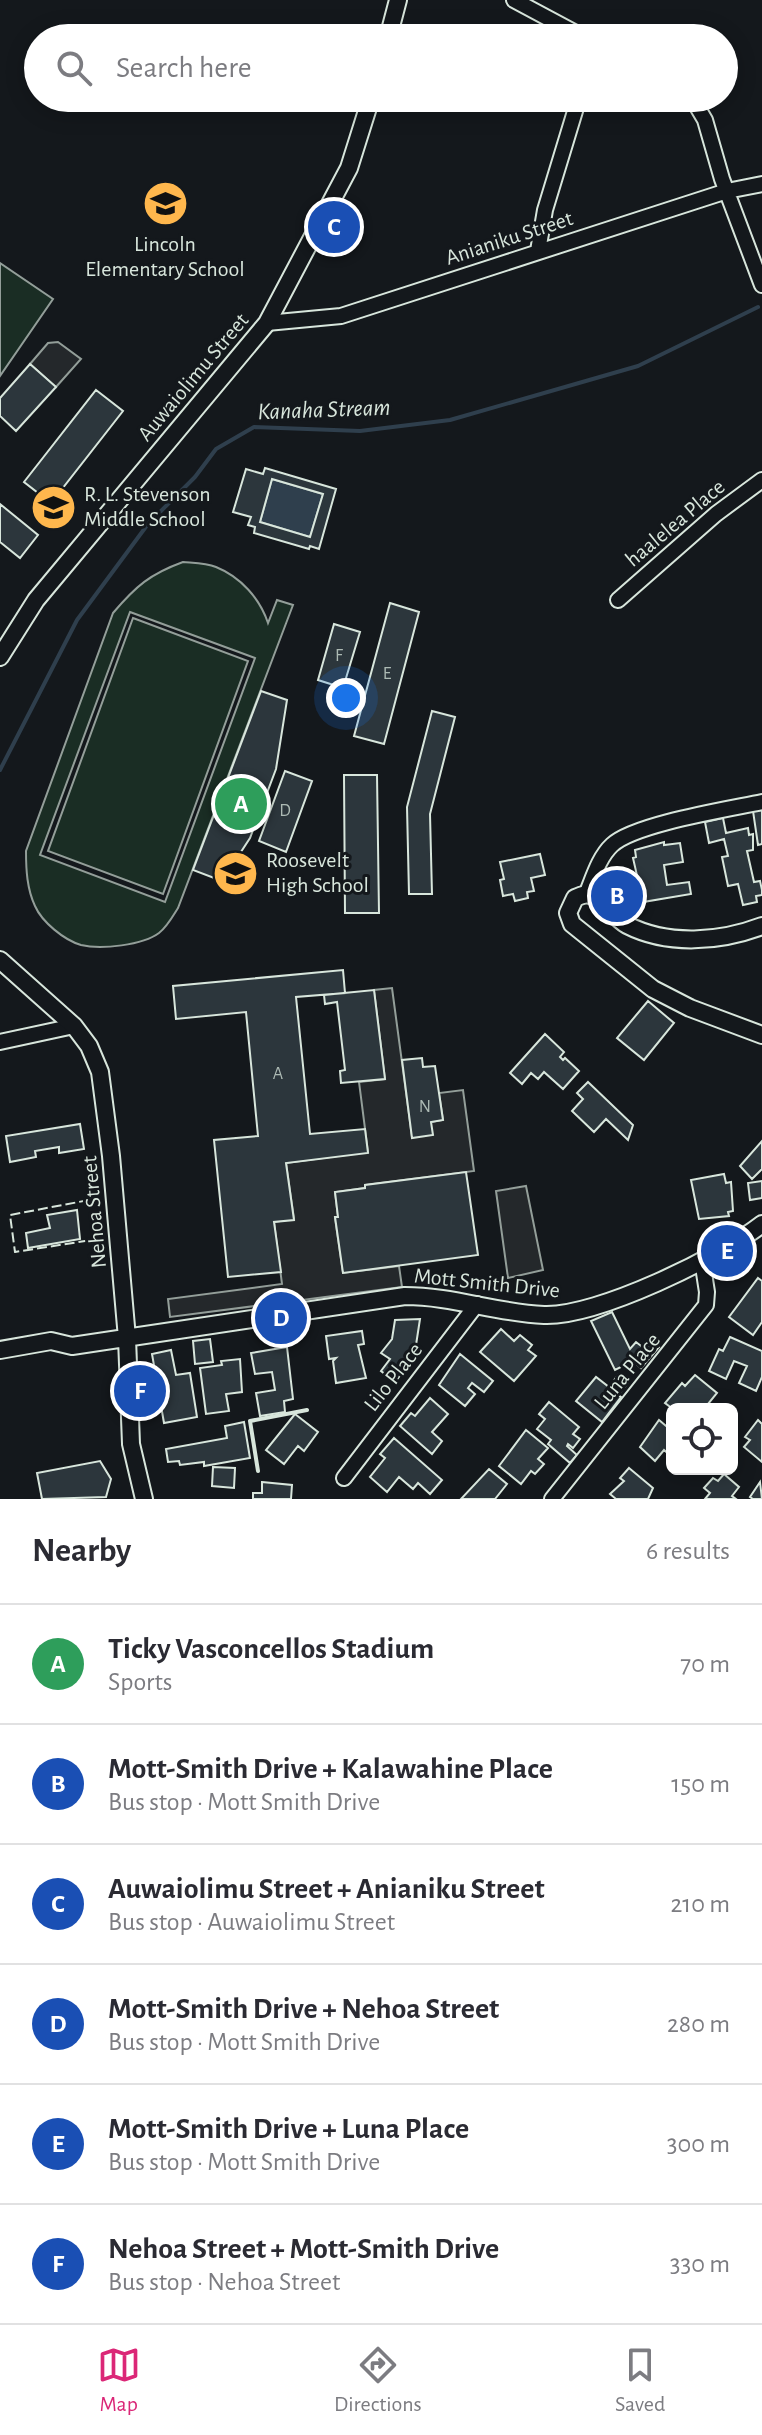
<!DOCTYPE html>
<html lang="en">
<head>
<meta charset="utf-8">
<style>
  body { margin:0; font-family:"Alegreya Sans",sans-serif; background:#f7f7f7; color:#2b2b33 }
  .controls { position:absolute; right:24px; bottom:24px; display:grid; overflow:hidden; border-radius:12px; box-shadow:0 4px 20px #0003 }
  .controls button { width:72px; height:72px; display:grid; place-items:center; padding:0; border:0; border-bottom:2px solid #e1e1e2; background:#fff; color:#2b2b33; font:40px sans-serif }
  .you { position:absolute; left:346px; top:698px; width:28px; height:28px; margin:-20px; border:6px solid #fff; border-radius:50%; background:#1a73e8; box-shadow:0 0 0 12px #1a73e833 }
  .badge { display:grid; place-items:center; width:52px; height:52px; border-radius:50%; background:#db2777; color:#fff; font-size:26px; font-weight:700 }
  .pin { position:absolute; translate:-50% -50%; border:4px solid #fff; box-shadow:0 2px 8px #0006 }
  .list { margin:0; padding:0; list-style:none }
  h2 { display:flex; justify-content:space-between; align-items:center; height:104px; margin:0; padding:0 32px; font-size:34px }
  h2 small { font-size:26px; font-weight:400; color:#7c7c81 }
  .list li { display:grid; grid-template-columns:52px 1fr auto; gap:24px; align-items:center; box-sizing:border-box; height:120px; padding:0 32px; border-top:2px solid #e1e1e2 }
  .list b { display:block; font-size:30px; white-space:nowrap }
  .list p { margin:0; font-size:26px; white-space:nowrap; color:#7c7c81 }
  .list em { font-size:26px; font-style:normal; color:#7c7c81 }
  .icon { flex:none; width:44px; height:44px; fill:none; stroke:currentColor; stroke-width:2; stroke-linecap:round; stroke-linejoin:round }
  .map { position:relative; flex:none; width:762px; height:1499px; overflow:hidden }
  .search { position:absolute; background:#fff; box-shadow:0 4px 20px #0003; left:24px; right:24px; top:24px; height:88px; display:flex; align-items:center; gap:20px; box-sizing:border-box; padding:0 28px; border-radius:44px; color:#7c7c81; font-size:30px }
  .sheet { height:824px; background:#fff }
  nav { display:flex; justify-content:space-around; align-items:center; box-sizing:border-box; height:112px; border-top:2px solid #e1e1e2; background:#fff; font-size:22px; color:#7c7c81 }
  nav a { display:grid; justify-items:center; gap:4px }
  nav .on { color:#db2777 }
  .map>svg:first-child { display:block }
</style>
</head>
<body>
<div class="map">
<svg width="762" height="1499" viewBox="0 0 762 1499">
  <rect width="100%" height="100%" fill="#14181c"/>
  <path fill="#1a2d24" stroke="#939e99" stroke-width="2" fill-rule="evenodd" d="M0,263L53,299L0,376Z
    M183,562C194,563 206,563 216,567C241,577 260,599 268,623L277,600L293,605L178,908C173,916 167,927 159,933C143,945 101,950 81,945C64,940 42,922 35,906C27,889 26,870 26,851L113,613C136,586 150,574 183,562ZM130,612L255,658L165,902L40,855Z
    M133,618L248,661L163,894L48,851Z"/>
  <path fill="#24282b" stroke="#939e99" stroke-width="2" d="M58,342L81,359L56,387L30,364L48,343Z
    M392,988L412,1137L431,1122L443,1120L439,1093L463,1090L474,1171L366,1185L365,1188L335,1192L338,1217L335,1218L343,1273L399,1266L402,1287L170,1317L168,1299L282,1284L274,1222L294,1219L286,1163L368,1152L359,1082L385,1079L374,990Z
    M526,1186L543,1270L508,1278L496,1191Z"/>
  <path fill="#2f3f4d" stroke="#939e99" stroke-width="2" d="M272,479L323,494L310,537L260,522Z"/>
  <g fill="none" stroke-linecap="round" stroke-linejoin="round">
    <path stroke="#2f3f4d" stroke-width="4" d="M0,770L77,620L148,524L195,477L216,449L254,427L360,431L450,420L638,366L758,307"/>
  </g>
  <path fill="#2c363c" stroke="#d8e6dc" stroke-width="2" fill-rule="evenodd" d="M30,364L56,387L16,431L0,416V398Z
    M96,390L123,411L51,503L24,482Z
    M265,468L336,489L319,549L310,546L309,549L254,533L255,527L248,525L251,517L233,512L246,469L263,474ZM272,479L323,494L310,537L260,522Z
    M0,504L38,535L20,558L0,542Z
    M390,603L419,612L384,744L354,736Z
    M334,624L360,632L343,688L318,680Z
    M261,691L287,700L276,769L250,838L222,881L193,870Z
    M432,711L455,717L430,814L432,894H409L407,807Z
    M285,771L312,781L286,852L259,841Z
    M344,775H377L379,913H345Z
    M762,810V844L758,845L753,811Z
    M723,818L726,833L748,828L749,835L753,834V850L747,851L754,882L760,881L762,890V895L756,896L757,902L743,905L738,884L728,886L722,857L728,856L724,839L709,843L705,822Z
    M664,842V845L680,843L683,862L664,865L667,885L689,882L691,894L643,902L633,858L636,857L635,850Z
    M540,854L545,875L531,878L534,891L527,892L528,898L515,901L513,894L503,896L500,880L504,879L500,862Z
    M343,970L345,993L296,997L310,1134L365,1129L368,1153L286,1163L294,1220L274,1222L281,1272L228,1277L214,1140L258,1136L246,1012L176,1019L173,986Z
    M374,990L385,1079L341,1083L340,1071L345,1070L337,1002L325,1004L324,995Z
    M648,1001L674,1023L644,1060L617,1038Z
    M545,1034L564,1052L560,1057L563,1060L565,1058L579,1071L563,1089L544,1072L538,1079L531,1073L522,1084L510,1073Z
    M422,1058L423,1067L435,1066L443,1120L431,1122L433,1135L412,1138L402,1060Z
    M588,1082L633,1125L628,1140L606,1119L594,1132L572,1111L583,1099L577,1093Z
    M80,1124L84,1149L59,1153V1147L35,1151L36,1157L10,1162L6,1136Z
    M762,1141V1169L752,1179L740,1166Z
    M466,1172L478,1255L343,1273L335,1217H338L335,1192L365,1188V1185Z
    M724,1174L726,1183L731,1182L733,1211L728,1212L729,1216L699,1219L691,1180Z
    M762,1181V1198L750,1200L748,1183Z
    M77,1210L80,1239L28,1248L26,1233L50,1228L47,1215Z
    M758,1278L762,1281V1322L753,1335L729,1317Z
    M612,1312L630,1349L636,1342L645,1349L652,1341L659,1347L641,1368L633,1361L615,1370L591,1321Z
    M420,1319L416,1345L400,1363L405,1369L395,1382L381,1371L390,1359L381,1353L392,1339L395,1320Z
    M501,1329L514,1341L520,1335L532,1345L528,1350L536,1356L514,1381L480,1352Z
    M362,1331L364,1344L358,1345L366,1378L336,1383L333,1361L336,1358L329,1359L326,1336Z
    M730,1337L762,1351V1377L756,1391L739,1383L747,1366L734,1361L726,1379L709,1371L719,1349L723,1351Z
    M210,1339L213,1362L195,1364L193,1341Z
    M287,1347L293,1399L284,1401L285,1412L260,1416L256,1393L275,1390L272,1372L255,1374L251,1353Z
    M171,1350L176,1375L190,1373L197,1417L164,1423L152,1354Z
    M460,1354L493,1381L484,1392L472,1383L468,1388L475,1394L465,1406L439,1385Z
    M240,1359L242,1392L226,1394L229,1411L206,1414L200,1368L222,1365L221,1361Z
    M618,1375L628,1383L618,1395L621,1397L602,1422L576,1401L596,1377L609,1387Z
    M695,1375L717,1393L704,1409H673L665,1403L682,1383L685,1386Z
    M430,1398L448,1414L432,1432L442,1441L432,1454L400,1426L411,1413L415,1416Z
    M549,1402L579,1427L573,1434L580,1439L573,1448L568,1444L567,1446L577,1455L570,1463L548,1444L551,1440L537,1429L545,1419L539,1414Z
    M295,1414L318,1432L304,1451L298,1446L284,1464L266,1450Z
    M659,1420L672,1431V1457L664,1450L655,1461L640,1447Z
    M758,1420L762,1424V1462L744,1447L750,1440L745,1437Z
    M244,1422L250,1458L204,1466V1462L180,1465L179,1461L168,1462L166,1449L227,1438L225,1426Z
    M526,1430L548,1448L538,1459L544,1464L535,1474L531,1471L521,1484L499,1466Z
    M394,1438L442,1480L430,1494L418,1483L413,1489L399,1477L387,1492L370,1477L385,1458L380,1454Z
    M100,1461L111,1479L106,1497L42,1499L37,1473Z
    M213,1467L235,1468L234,1488L212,1486Z
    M629,1468L653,1488L648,1499H616L610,1494L624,1481L620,1478Z
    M489,1469L507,1484L495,1499H461Z
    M724,1474L739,1487L732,1496L736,1499H705L710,1493L704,1488L713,1478L718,1481Z
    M262,1482L292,1485L291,1499H253V1493H262Z
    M760,1482L762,1499H753L750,1497Z"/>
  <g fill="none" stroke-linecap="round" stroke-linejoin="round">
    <defs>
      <path id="minor" d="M514,0L585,38
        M692,98L705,120L722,179L762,285
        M538,251L545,210L579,98
        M267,323L341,316L727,191L762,184
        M618,600L716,514L762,480
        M586,895C593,878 599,857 612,845C634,824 729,809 762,802
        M0,1042L74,1026
        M344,1478L477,1304
        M552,1499L706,1305L707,1292L702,1260"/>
      <path id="tertiary" d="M388,38L398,0
        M0,657L36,600L267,323L349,168L371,98
        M762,926C720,942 668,946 627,925C614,918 607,902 593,896C587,893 582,895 575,898L568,913L572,924L653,989L690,1008L762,1035
        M0,960L74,1026L89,1046L100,1072L111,1156L127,1338L131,1444L144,1499
        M0,1350L51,1341L72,1346L405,1296C452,1296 497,1313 544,1315C597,1317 720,1257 762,1224"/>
    </defs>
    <use href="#minor" stroke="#d8e6dc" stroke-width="18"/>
    <use href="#tertiary" stroke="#d8e6dc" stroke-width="20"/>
    <use href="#minor" stroke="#14181c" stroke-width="14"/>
    <use href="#tertiary" stroke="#14181c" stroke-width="16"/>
    <path stroke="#d8e6dc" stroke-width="2" stroke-dasharray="10 4" stroke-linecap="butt" d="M89,1200L10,1215L15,1252L98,1239"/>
    <path stroke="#d8e6dc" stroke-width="4" d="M258,1471L250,1421L307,1410"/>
  </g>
  <defs>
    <symbol id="school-disc" viewBox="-11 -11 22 22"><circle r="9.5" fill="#ffb74d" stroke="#14181c"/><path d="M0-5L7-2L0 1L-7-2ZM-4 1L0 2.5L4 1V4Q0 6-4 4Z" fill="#111"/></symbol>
  </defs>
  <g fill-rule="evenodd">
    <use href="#school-disc" x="140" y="178" width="51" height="51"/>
    <use href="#school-disc" x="28" y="482" width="51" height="51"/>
    <use href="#school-disc" x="210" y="848" width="51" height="51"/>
  </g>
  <g text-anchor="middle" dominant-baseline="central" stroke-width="6" stroke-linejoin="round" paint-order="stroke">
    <g font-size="18" fill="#adbab4">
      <text x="339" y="656">F</text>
      <text x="387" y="674">E</text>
      <text x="285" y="811">D</text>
      <text x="278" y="1074">A</text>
      <text x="425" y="1107">N</text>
    </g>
    <g font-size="22" fill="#d8e6dc" stroke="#14181c">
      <text transform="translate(509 238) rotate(-18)">Anianiku Street</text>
      <text transform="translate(193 377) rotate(-50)">Auwaiolimu Street</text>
      <text transform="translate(675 523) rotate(-40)">haalelea Place</text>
      <text transform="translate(94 1212) rotate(-95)">Nehoa Street</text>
      <text transform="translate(487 1283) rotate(6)">Mott Smith Drive</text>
      <text transform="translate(627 1371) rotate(-51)">Luna Place</text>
      <text transform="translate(393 1377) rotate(-52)">Lilo Place</text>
    </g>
    <g font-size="22" fill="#d8e6dc" stroke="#14181c" text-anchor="start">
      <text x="165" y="244" text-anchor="middle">Lincoln<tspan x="165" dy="25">Elementary School</tspan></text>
      <text x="84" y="494">R. L. Stevenson<tspan x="84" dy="25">Middle School</tspan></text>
      <text x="266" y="860">Roosevelt<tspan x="266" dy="25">High School</tspan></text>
    </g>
    <g font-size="24" font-style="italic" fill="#d8e6dc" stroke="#14181c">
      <text transform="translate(324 410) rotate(-2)">Kanaha Stream</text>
    </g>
  </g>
</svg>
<div class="controls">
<button><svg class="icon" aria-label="locate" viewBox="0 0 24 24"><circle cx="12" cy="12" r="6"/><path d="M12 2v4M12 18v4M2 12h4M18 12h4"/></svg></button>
</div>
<div class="you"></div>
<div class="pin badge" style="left:241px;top:804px;background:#2e9e5b">A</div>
<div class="pin badge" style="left:617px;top:896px;background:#1a4fb4">B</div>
<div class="pin badge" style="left:334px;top:227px;background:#1a4fb4">C</div>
<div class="pin badge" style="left:281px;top:1318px;background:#1a4fb4">D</div>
<div class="pin badge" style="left:727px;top:1251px;background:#1a4fb4">E</div>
<div class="pin badge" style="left:140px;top:1391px;background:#1a4fb4">F</div>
<div class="search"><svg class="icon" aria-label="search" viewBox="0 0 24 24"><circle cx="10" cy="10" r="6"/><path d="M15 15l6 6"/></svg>Search here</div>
</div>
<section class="sheet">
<h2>Nearby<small>6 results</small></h2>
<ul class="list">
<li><span class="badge" style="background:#2e9e5b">A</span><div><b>Ticky Vasconcellos Stadium</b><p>Sports</p></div><em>70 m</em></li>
<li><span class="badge" style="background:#1a4fb4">B</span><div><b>Mott-Smith Drive + Kalawahine Place</b><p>Bus stop · Mott Smith Drive</p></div><em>150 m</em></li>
<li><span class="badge" style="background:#1a4fb4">C</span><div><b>Auwaiolimu Street + Anianiku Street</b><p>Bus stop · Auwaiolimu Street</p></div><em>210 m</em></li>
<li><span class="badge" style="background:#1a4fb4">D</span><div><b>Mott-Smith Drive + Nehoa Street</b><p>Bus stop · Mott Smith Drive</p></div><em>280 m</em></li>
<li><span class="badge" style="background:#1a4fb4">E</span><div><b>Mott-Smith Drive + Luna Place</b><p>Bus stop · Mott Smith Drive</p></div><em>300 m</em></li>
<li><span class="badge" style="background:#1a4fb4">F</span><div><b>Nehoa Street + Mott-Smith Drive</b><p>Bus stop · Nehoa Street</p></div><em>330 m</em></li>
</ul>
</section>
<nav>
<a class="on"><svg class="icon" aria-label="map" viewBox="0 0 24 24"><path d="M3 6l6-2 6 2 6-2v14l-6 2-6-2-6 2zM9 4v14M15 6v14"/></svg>Map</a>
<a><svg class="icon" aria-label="directions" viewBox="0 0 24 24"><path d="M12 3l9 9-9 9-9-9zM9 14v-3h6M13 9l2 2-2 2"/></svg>Directions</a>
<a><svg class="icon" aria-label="saved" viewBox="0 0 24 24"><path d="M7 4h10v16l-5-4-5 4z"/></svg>Saved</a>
</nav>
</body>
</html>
